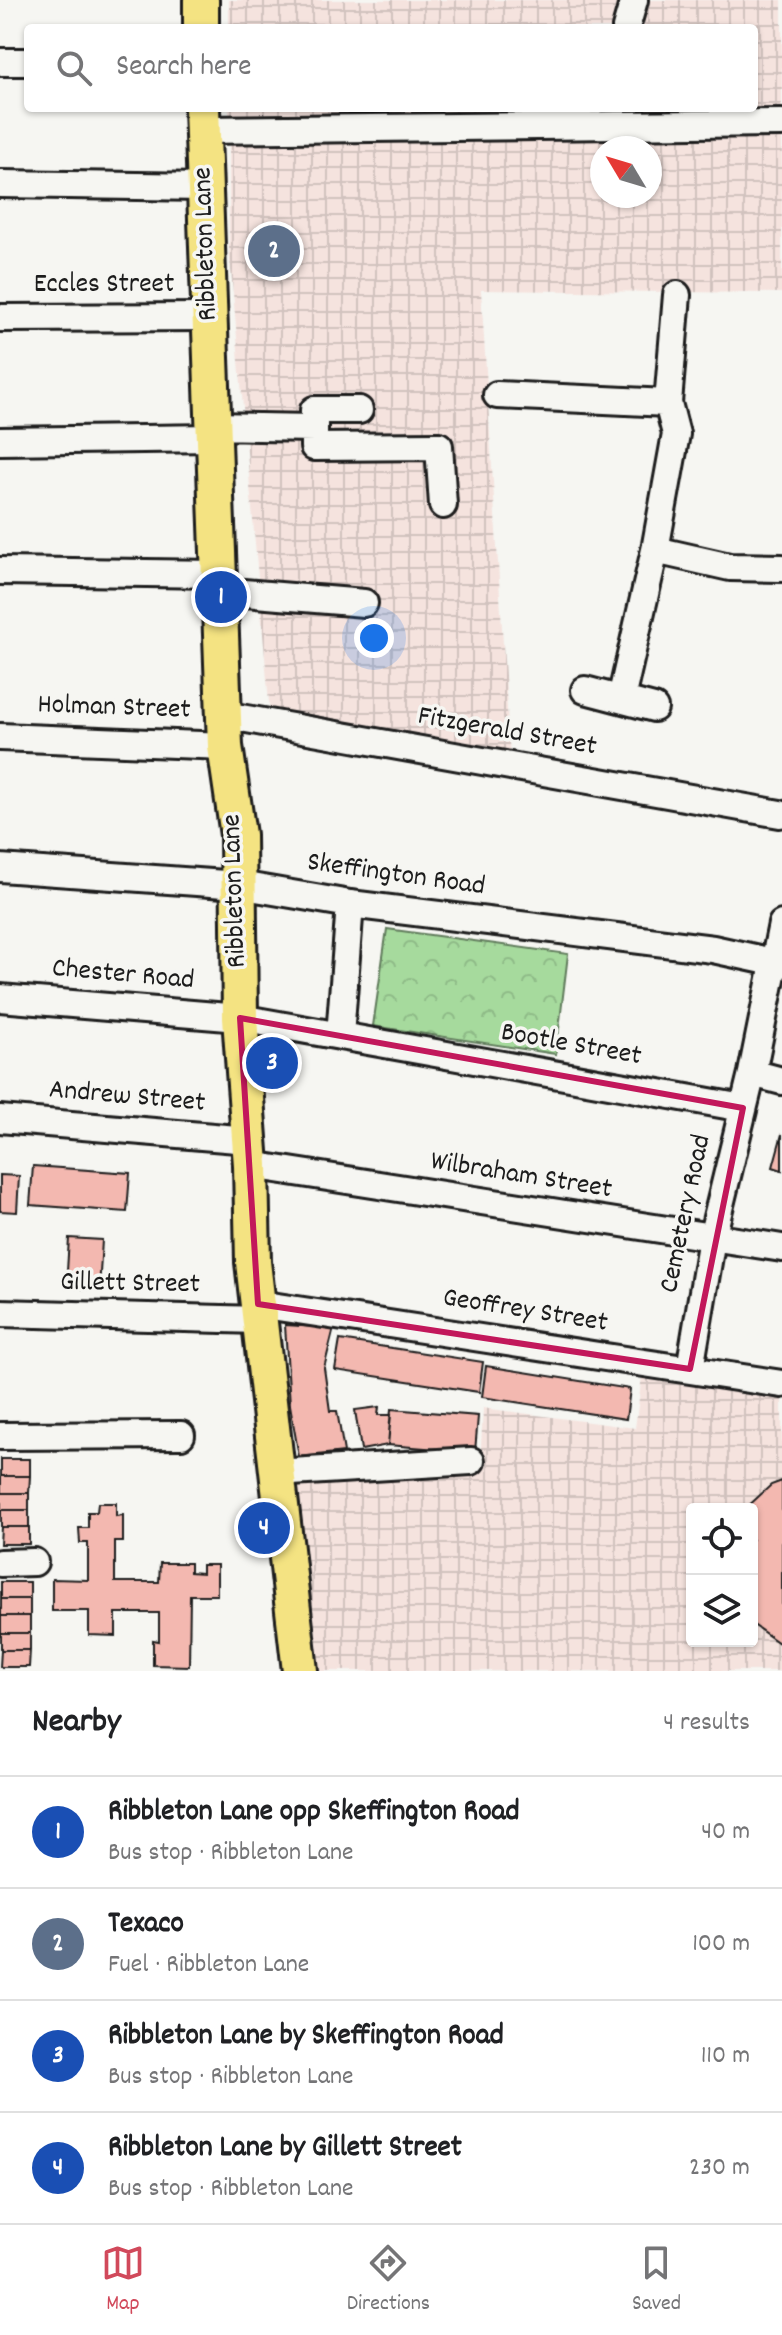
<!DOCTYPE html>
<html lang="en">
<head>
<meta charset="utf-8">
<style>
  body { margin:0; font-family:Dekko,sans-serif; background:#f2f2f2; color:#202124 }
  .controls { position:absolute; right:24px; bottom:24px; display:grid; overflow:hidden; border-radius:8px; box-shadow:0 2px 6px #0004 }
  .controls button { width:72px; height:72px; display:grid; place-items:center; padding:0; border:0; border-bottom:2px solid #e0e0e0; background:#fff; color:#202124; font:40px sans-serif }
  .compass { position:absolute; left:590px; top:136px; width:72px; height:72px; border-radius:50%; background:#fff; box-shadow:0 2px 6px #0004; rotate:308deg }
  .you { position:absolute; left:374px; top:638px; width:28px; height:28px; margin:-20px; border:6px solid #fff; border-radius:50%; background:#1a73e8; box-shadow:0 0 0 12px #1a73e833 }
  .badge { display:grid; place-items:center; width:52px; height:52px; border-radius:50%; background:#d1495b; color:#fff; font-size:26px; font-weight:700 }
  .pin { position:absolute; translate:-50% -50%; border:4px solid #fff; box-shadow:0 2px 8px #0006 }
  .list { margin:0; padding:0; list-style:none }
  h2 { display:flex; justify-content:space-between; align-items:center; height:104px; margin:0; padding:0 32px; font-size:34px }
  h2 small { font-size:26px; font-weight:400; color:#757577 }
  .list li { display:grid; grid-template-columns:52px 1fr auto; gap:24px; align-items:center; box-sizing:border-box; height:112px; padding:0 32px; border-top:2px solid #e0e0e0 }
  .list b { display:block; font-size:30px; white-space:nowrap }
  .list p { margin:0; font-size:26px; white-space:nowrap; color:#757577 }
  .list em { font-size:26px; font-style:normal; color:#757577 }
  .icon { flex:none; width:44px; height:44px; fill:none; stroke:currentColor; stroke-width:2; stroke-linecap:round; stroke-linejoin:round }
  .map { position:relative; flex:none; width:782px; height:1671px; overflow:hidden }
  .search { position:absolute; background:#fff; box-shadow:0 2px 6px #0004; left:24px; right:24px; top:24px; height:88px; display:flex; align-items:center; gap:20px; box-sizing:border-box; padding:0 28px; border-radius:8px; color:#757577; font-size:30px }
  .sheet { height:552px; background:#fff }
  nav { display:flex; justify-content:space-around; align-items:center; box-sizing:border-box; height:112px; border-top:2px solid #e0e0e0; background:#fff; font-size:22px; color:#757577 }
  nav a { display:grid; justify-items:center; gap:4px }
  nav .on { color:#d1495b }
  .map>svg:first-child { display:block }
</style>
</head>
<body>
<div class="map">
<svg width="782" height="1671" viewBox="0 0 782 1671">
  <defs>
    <pattern id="industrial-grid" width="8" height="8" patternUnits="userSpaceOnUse" patternTransform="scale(2)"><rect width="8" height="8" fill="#f5e3de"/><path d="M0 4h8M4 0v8" fill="none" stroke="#d1c2be"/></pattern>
    <pattern id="park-crowns" width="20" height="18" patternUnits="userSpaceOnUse" patternTransform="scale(2)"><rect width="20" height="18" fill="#a6da9d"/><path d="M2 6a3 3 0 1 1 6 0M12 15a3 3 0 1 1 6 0" fill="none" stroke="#8eba87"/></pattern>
  </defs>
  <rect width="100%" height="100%" fill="#f6f6f2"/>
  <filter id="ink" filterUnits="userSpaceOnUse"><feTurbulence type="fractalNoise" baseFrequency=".0125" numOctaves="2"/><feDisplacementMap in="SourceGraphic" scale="16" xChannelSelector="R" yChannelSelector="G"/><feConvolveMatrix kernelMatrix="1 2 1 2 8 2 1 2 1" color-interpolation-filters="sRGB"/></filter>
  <g filter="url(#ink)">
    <path fill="url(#industrial-grid)" fill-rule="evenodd" d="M229,0H782V293L481,290L510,756L270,714L229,247V108H754V28H229ZM602,148H650V196H602Z
      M642,1376L782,1399V1671H319L294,1480L480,1466L483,1408L635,1428ZM692,1509H752V1641H692Z"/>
    <path fill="url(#park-crowns)" stroke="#617b5c" stroke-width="2" d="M387,929L568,954L556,1054L373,1026Z"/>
    <path fill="#f3b8b0" stroke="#1c1c1c" stroke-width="2" d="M782,1134V1170L773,1167Z
      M33,1166L130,1173L127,1212L30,1205Z
      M0,1175L19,1176L17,1212L0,1211Z
      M69,1238L102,1240L99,1290L66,1288Z
      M285,1325L334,1328L324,1368L330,1411H337L344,1452L299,1457L290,1405Z
      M340,1340L483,1362L479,1392L335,1370Z
      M486,1366L630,1389L626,1419L482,1397Z
      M379,1407L378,1415H391L388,1445L361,1450L355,1410Z
      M391,1409L478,1416L475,1452L388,1445Z
      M1,1459H30V1476H1Z
      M1,1476H30L29,1493H1Z
      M782,1481V1645L752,1624V1509H745L771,1485Z
      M1,1493H29V1510H1Z
      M98,1503H116V1516L123,1515V1542H115V1582H159L160,1563H190V1572L202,1573V1565H217V1595H190L189,1666L153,1665V1640L159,1641V1613H116V1636L89,1635V1611H52V1579L88,1580V1543H80L79,1528H88V1512H97Z
      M1,1510H29V1527H1Z
      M1,1527H29V1544H0Z
      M1,1582H30V1599H1Z
      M1,1599H30V1616H1Z
      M1,1616H30V1633H1Z
      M1,1633H30V1650H1Z
      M1,1650H30L29,1667H0Z"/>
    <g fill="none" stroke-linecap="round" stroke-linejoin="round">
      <defs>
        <path id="minor" d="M626,28L634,0
          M0,62H28
          M203,130L782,123
          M0,184L205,187
          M0,318L209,317
          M497,395L668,403L676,434L655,550
          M668,403L677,295
          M213,426L314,428V410H359
          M314,428V447L439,446L443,505
          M0,441L214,438
          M0,571L219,574
          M220,591L364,603
          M585,690L654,708
          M621,699L655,550L730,567L782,568
          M224,715L780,814
          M0,737L225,746
          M0,868L239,885L350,904L713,949L782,964
          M0,998L240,1018L743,1108
          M340,1036L350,904
          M752,1073L782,1081
          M0,1119L249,1140
          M251,1165L782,1248
          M258,1304L782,1384
          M0,1313L259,1320
          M690,1369L712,1238L752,1073L782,924
          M0,1436L181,1435
          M275,1473L471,1461
          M0,1563L34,1562"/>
        <path id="major" d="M201,28V0
          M202,108L225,746L238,835L240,1018L251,1165L253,1262L300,1671"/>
      </defs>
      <use href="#minor" stroke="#1c1c1c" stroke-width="32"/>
      <use href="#major" stroke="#1c1c1c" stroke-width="40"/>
      <use href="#minor" stroke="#f6f6f2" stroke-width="26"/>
      <use href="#major" stroke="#f4e382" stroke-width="34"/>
    </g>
  </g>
  <path fill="none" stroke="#c2185b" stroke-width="6" stroke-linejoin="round" d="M240,1018L743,1108L690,1369L258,1304Z"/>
  <g text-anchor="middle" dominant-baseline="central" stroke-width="7" stroke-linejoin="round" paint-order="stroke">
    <g font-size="28" fill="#1c1c1c" stroke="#f6f6f2">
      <text transform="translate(207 244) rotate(-92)">Ribbleton Lane</text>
      <text x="104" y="286">Eccles Street</text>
      <text transform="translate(114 709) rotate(2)">Holman Street</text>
      <text transform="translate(507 733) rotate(10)">Fitzgerald Street</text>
      <text transform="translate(396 876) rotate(8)">Skeffington Road</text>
      <text transform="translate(236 891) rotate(-92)">Ribbleton Lane</text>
      <text transform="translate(123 976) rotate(5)">Chester Road</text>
      <text transform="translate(571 1046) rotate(10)">Bootle Street</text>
      <text transform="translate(127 1098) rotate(5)">Andrew Street</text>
      <text transform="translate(521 1177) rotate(9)">Wilbraham Street</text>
      <text transform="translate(687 1214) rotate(-78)">Cemetery Road</text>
      <text transform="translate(130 1285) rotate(1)">Gillett Street</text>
      <text transform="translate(525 1312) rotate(9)">Geoffrey Street</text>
    </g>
  </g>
</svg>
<div class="controls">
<button><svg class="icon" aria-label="locate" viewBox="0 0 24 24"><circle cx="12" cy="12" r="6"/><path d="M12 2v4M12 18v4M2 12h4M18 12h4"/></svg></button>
<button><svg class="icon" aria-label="layers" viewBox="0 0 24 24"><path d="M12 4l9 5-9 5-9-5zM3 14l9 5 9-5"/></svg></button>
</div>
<svg class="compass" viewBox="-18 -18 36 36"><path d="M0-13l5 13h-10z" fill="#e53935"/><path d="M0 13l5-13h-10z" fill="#757577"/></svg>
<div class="you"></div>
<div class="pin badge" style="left:221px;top:597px;background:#1a4fb4">1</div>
<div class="pin badge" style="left:274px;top:251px;background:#5c6f8a">2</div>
<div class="pin badge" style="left:272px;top:1063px;background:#1a4fb4">3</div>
<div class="pin badge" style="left:264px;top:1528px;background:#1a4fb4">4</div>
<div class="search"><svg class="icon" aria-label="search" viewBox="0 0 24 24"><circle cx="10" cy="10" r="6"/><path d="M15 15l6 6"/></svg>Search here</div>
</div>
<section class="sheet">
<h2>Nearby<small>4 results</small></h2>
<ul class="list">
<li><span class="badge" style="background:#1a4fb4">1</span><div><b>Ribbleton Lane opp Skeffington Road</b><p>Bus stop · Ribbleton Lane</p></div><em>40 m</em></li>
<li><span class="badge" style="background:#5c6f8a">2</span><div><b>Texaco</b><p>Fuel · Ribbleton Lane</p></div><em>100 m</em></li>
<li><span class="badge" style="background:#1a4fb4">3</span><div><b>Ribbleton Lane by Skeffington Road</b><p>Bus stop · Ribbleton Lane</p></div><em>110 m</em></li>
<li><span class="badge" style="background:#1a4fb4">4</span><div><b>Ribbleton Lane by Gillett Street</b><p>Bus stop · Ribbleton Lane</p></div><em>230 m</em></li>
</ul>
</section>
<nav>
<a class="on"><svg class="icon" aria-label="map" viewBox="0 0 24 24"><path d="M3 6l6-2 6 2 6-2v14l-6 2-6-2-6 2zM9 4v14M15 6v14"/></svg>Map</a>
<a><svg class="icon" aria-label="directions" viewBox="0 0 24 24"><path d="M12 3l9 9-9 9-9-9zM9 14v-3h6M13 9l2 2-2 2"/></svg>Directions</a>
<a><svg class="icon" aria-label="saved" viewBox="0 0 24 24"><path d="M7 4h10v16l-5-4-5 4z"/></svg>Saved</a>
</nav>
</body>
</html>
